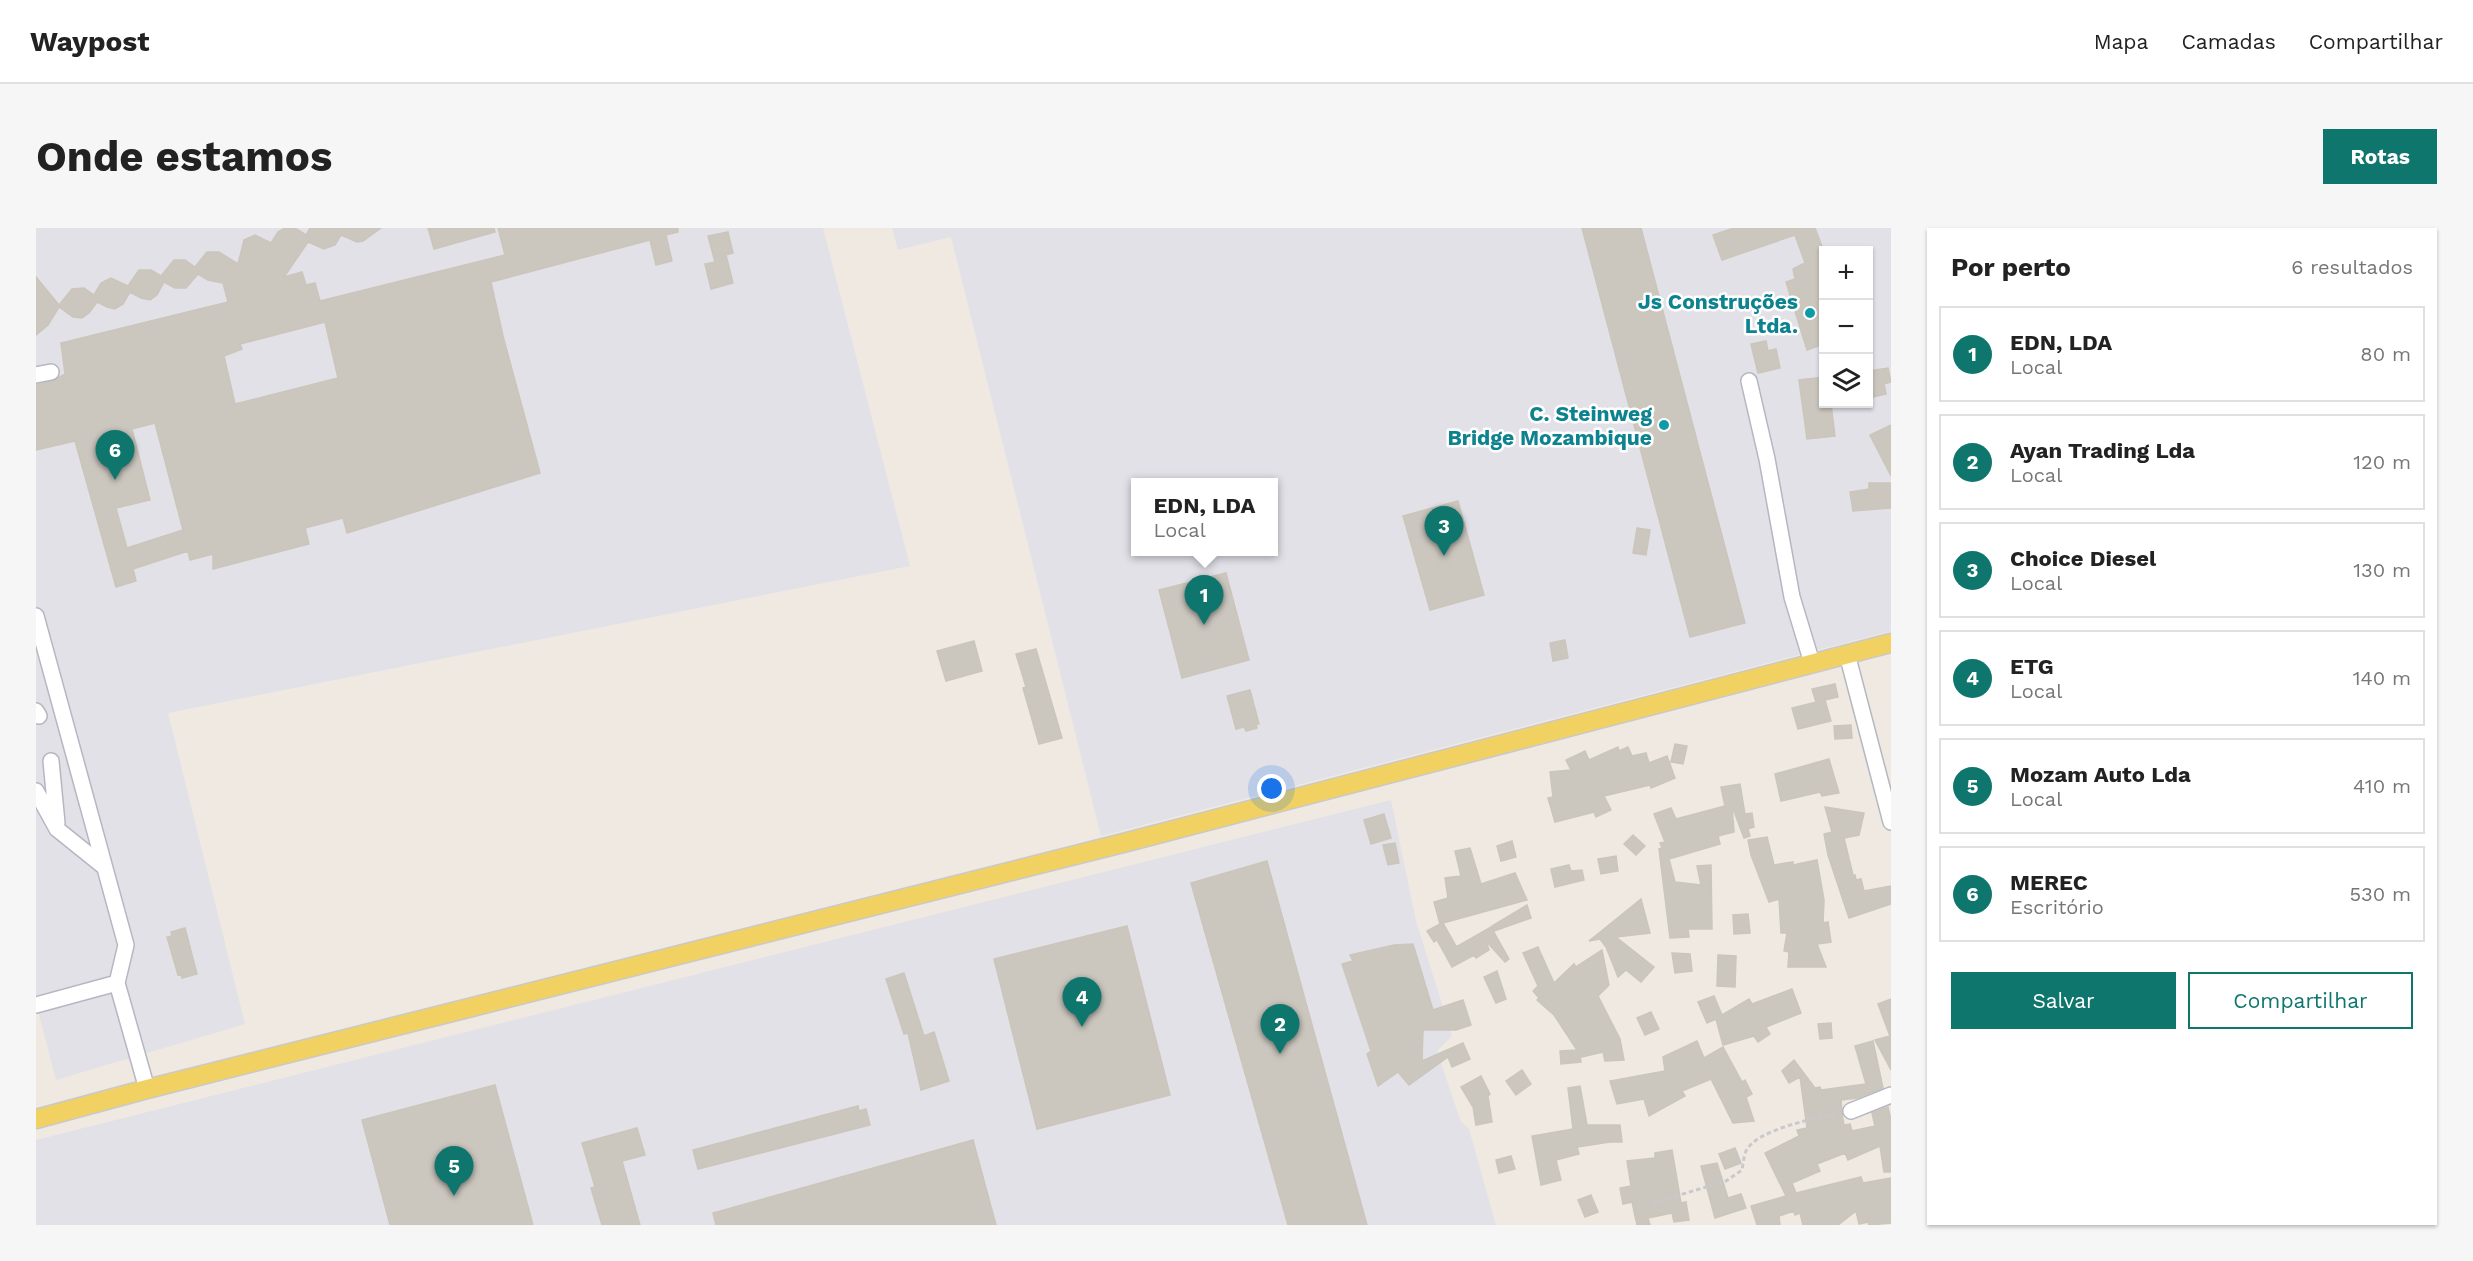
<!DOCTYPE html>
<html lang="pt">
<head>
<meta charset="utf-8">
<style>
  body { margin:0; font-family:"Work Sans",sans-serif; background:#f6f6f6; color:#222 }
  .controls { position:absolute; right:18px; top:18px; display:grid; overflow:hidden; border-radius:0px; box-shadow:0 2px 4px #0004 }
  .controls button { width:54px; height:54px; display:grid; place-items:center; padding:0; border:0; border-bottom:2px solid #e0e0e0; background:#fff; color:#222; font:30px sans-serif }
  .you { position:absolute; left:1236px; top:561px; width:21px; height:21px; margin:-15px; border:4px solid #fff; border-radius:50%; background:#1a73e8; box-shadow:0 0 0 9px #1a73e833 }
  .badge { display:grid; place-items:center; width:39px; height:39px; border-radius:50%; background:#0f766e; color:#fff; font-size:20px; font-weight:700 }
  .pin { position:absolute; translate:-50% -50px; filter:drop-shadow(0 2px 3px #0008) }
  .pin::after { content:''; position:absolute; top:32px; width:21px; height:18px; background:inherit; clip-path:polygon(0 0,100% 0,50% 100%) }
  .popup { position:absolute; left:1095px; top:250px; width:147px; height:78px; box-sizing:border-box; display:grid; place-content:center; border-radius:0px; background:#fff; filter:drop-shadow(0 2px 4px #0005); font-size:20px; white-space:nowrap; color:#767676 }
  .popup b { font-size:22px; color:#222 }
  .popup::after { content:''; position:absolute; left:50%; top:100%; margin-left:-12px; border:12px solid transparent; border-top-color:#fff }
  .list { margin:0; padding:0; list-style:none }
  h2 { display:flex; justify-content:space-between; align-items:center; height:78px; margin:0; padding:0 24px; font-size:26px }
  h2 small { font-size:20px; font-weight:400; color:#767676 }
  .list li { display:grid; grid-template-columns:39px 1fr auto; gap:18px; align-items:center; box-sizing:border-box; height:96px; margin:0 12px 12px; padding:0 12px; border:2px solid #e0e0e0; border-radius:0px }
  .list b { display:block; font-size:22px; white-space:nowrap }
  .list p { margin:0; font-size:20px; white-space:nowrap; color:#767676 }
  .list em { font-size:20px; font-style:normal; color:#767676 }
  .actions { display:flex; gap:12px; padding:18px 24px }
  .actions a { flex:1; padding:14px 0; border:2px solid #0f766e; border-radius:0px; text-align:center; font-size:21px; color:#0f766e }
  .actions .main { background:#0f766e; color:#fff }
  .icon { flex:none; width:33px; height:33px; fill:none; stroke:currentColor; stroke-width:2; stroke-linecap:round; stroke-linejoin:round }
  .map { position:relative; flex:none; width:1855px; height:997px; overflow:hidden; border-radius:0px }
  header { display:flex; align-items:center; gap:36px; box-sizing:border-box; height:84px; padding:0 30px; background:#fff; border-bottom:2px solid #e0e0e0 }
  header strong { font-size:28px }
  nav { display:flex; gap:33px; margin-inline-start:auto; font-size:21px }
  .intro { display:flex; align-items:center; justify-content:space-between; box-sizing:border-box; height:144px; padding:0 36px }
  h1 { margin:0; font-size:42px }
  .button { padding:15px 27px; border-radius:0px; background:#0f766e; color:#fff; font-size:21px; font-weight:700 }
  main { display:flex; gap:36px; padding:0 36px }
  aside { flex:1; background:#fff; border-radius:0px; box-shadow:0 2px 4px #0004 }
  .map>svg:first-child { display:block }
</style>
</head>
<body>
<header>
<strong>Waypost</strong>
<nav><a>Mapa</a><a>Camadas</a><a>Compartilhar</a></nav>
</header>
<div class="intro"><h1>Onde estamos</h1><a class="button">Rotas</a></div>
<main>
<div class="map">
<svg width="1855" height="997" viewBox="0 0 1855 997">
  <rect width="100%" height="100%" fill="#efe9e1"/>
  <path fill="#e3e1e8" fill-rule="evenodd" d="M0,0H787L874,338L132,485L209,796L20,852L0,775Z
    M856,0H1855V403L1065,608L915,9L862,22ZM1788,22H1832V176H1788ZM1099,255H1237V324H1099Z
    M1355,572L1380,693L1416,808L1401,823L1425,894L1433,901L1460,997H0V912Z"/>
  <path fill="#cbc7bf" stroke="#cbc5ba" stroke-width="1.5" fill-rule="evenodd" d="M249,0H259L270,7L274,0H345L327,13L321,14L305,7L299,17L288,21L272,14L248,49L266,44L270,57L279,55L284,73L469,27L462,0H642V4L630,7L636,33L620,37L614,12L455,54L467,108L504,245L311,305L307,290L269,300L273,316L177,341V326L154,332L152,323L97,341L100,353L80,359L39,213L0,222V157L17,153L29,146L25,115L192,74L187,55L172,52L162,46L150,60H139L128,54L121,67L114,72L105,70L94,64L87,76L79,81L71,79L61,74L53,85L46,90L37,89L23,79L12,97L0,107V49L23,77L36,61L48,60L58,67L65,55L75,50L92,58L103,42H115L125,48L138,32H149L159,39L171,24H183L202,36L208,12L219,7L235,15L242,4ZM289,94L302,150L199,176L188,128L206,121L204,116ZM119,195L147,302L91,320L80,280L114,272L96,201Z
    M392,0H458L459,4L398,21Z
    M1546,0H1605L1709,395L1654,409Z
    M1698,0H1779L1788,24V116L1771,122L1750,54L1759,51L1757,41L1769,35L1759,7L1686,32L1677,7Z
    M692,4L697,25L690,27L697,55L675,61L669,36L679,34L672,8Z
    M1730,113L1732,123L1740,121L1744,140L1722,145L1715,116Z
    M1852,140L1855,154L1848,156L1850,166L1833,170V143Z
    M1788,149V176H1795L1799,208L1771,211L1763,152Z
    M1855,197V248L1834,207Z
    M1833,255H1855V280L1817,283L1814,264L1833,261Z
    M1422,273L1448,367L1394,382L1367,288Z
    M1601,300L1614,302L1610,327L1597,325Z
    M1190,345L1213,432L1146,450L1123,362Z
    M1529,412L1532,430L1517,433L1514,415Z
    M938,413L946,443L910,453L901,423Z
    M1000,421L1026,510L1003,516L987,460L990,459L980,426Z
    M1799,456L1802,469L1780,474L1776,461Z
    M1214,462L1223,496H1220L1221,500L1210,503L1208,499L1200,501L1191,468Z
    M1789,472L1795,493L1762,501L1756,480Z
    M1815,497L1816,510L1799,511L1798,498Z
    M1639,516L1651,518L1647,536L1635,534Z
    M1582,519L1583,523L1592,519L1596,528L1610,525L1613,535L1631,528L1639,550L1615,560L1614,557L1568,568L1575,582L1560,589L1558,584L1519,594L1512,570L1517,569L1514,544L1535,542L1530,532L1549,523L1553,532Z
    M1793,531L1803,565L1786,568L1784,564L1745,573L1739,546Z
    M1704,556L1709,586L1716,585L1718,599L1712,601L1714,608L1708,610L1696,578L1698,604L1682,608L1684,616L1633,631L1639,654L1665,657L1661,638L1675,637L1676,701H1652L1653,709L1634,710L1623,621L1626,620L1624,615L1629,614L1618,586L1635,580L1640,591L1689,578L1685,559Z
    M1789,579L1828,585L1823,607L1808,610L1817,647H1819L1820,652L1825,651L1828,663L1855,658V676L1813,690L1792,627L1788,606L1796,604Z
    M1348,586L1355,610L1335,616L1328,592Z
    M1597,607L1609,618L1600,627L1588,616Z
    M1731,609L1738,637L1757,634V637L1781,632L1788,672L1787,695L1792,694L1795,714L1781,716L1790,739H1752L1753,724L1748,723L1751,705H1745L1743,671L1733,674L1715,627L1712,612Z
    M1476,613L1480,629L1465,633L1461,618Z
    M1359,615L1363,635L1352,637L1347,617Z
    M1434,620L1445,656L1479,645L1491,672L1407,695L1420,718H1422L1455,699L1473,731L1469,734L1450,713L1453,722L1440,730L1438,727L1416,739L1401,712L1398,714L1391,703L1404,696L1398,674L1412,670L1409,650L1425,648L1419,623Z
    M1580,628L1582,643L1565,646L1562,631Z
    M1231,633L1331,997H1252L1155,655Z
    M1533,637L1535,643L1546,642L1548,652L1519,659L1515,641Z
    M1605,671L1614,705L1580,709L1618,739L1605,754L1590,742L1582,749L1570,719L1564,711L1553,713Z
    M1491,677L1495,690L1458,703L1456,698Z
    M1712,686L1714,705L1698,706L1697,687Z
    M1091,698L1134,867L1001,901L958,731Z
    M149,700L161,746L146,750L145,746L142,747L131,709L136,708L135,704Z
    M1377,716L1397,782L1427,772L1435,797L1420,802H1387L1386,833L1427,815L1434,831L1416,839L1412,829L1373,857L1362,844L1342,858L1331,826L1335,823L1306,736L1317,733L1314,727L1358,717Z
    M1502,719L1518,755L1538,736L1540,739L1566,722L1573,757L1562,768L1584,811L1588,832L1569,833L1567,824L1546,829L1544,827L1545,834L1525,836L1524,823L1541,822L1518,787L1501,772L1503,770L1497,763L1502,758L1487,725Z
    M1636,725L1654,726L1656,743L1639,745Z
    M1682,727L1700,728L1699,759L1681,758Z
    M1461,743L1470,771L1460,775L1448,749Z
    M868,745L888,808L898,804L913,853L885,862L872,805L868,806L850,751Z
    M1756,761L1765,785L1730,799L1734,806L1722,814L1718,808L1687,817L1680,791L1671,795L1662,774L1678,768L1686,787L1713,771L1716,776Z
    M1855,771V842L1839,812L1854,808L1842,776Z
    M1615,784L1623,801L1609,807L1601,790Z
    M1795,795L1796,810L1784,811L1782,796Z
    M1661,813L1668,830L1687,819L1706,854L1709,852L1716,866L1710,869L1718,893L1697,895L1675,851L1646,863L1649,868L1613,888L1608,871L1581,876L1574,853L1629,843L1627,829Z
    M1837,813L1847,860L1821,870L1805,872L1806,886L1808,897L1814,896L1816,903L1839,898L1836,885L1852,879L1855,892V944H1848L1844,918L1812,932L1809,925L1781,936L1784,943L1756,955L1760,965L1825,949L1827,955L1855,950V995L1833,997L1832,994L1823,996L1820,983L1802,997H1767L1764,985L1759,987L1758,983L1743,988L1744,997H1721L1715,978L1750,968L1729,925L1763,908L1761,902L1771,900L1764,849L1753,855L1746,843L1758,832L1779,860L1784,859L1785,862L1830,856L1819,818Z
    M1486,842L1495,856L1480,867L1470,853Z
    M1445,848L1454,866L1452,868L1456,894L1440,897L1437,879L1425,859Z
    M459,857L497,997H354L326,892Z
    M1544,858L1551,897H1584L1586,914H1574L1541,919L1543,926L1520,932L1525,952L1505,957L1496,908L1537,901L1532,860Z
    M822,878L823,883L830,881L834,897L662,941L657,922Z
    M601,900L609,927L586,933L604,997H566L555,960L559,959L546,915Z
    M937,912L960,997H680L677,985Z
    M1699,920L1705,935L1689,941L1683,926Z
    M1636,922L1645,975L1650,974L1653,992L1638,994L1636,985L1612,990L1614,997H1601L1596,974L1587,976L1584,960L1595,958L1591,933L1619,930V925Z
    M1475,928L1479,941L1463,945L1460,932Z
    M1681,935L1692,970L1705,966L1710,980L1679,990L1665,938Z
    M1555,967L1562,984L1549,989L1542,972Z"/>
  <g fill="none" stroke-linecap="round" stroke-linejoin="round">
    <defs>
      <path id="minor" d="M0,147L15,144
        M1713,153L1731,231L1756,369L1776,435
        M0,388L90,717L81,755L111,861
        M1811,426L1855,594
        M0,483L3,488
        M15,533L21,595
        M0,563L21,601L67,638
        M0,777L81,755
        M1815,883L1855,867"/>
      <path id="major" d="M0,891L111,861L1091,614L1855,415"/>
    </defs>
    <use href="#minor" stroke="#b4b7c1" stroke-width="18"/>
    <use href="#major" stroke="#c9c9c9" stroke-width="21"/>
    <path stroke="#c9c9c9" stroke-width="3" stroke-dasharray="4.5 3" stroke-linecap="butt" d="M1617,975L1690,953L1706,942C1707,936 1708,928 1710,923C1721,901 1781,890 1803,885"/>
    <use href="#minor" stroke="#fff" stroke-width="15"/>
    <use href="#major" stroke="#f2d163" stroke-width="18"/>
  </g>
  <g fill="#0f9aa8" stroke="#fff" stroke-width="2">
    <circle cx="1774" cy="85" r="6"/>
    <circle cx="1628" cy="197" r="6"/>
  </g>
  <g text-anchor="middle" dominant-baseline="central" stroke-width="5" stroke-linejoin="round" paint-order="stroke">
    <g font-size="21" font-weight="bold" fill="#0d838f" stroke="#fff" text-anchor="end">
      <text x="1762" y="73">Js Construções<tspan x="1762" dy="24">Ltda.</tspan></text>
      <text x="1616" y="185">C. Steinweg<tspan x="1616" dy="24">Bridge Mozambique</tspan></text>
    </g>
  </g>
</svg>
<div class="controls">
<button>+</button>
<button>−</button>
<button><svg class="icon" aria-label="layers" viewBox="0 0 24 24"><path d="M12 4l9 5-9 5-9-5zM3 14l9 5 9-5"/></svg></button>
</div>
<div class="you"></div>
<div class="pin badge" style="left:1168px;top:397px">1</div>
<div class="popup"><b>EDN, LDA</b>Local</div>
<div class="pin badge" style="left:1244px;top:826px">2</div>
<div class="pin badge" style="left:1408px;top:328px">3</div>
<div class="pin badge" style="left:1046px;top:799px">4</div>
<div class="pin badge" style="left:418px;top:968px">5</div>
<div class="pin badge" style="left:79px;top:252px">6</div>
</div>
<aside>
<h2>Por perto<small>6 resultados</small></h2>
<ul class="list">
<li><span class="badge">1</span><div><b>EDN, LDA</b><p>Local</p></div><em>80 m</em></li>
<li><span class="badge">2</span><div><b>Ayan Trading Lda</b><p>Local</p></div><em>120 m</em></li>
<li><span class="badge">3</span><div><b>Choice Diesel</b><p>Local</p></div><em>130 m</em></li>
<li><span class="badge">4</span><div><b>ETG</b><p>Local</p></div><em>140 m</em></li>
<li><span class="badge">5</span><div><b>Mozam Auto Lda</b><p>Local</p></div><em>410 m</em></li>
<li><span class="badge">6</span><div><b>MEREC</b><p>Escritório</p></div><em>530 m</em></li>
</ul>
<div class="actions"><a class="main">Salvar</a><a>Compartilhar</a></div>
</aside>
</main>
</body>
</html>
